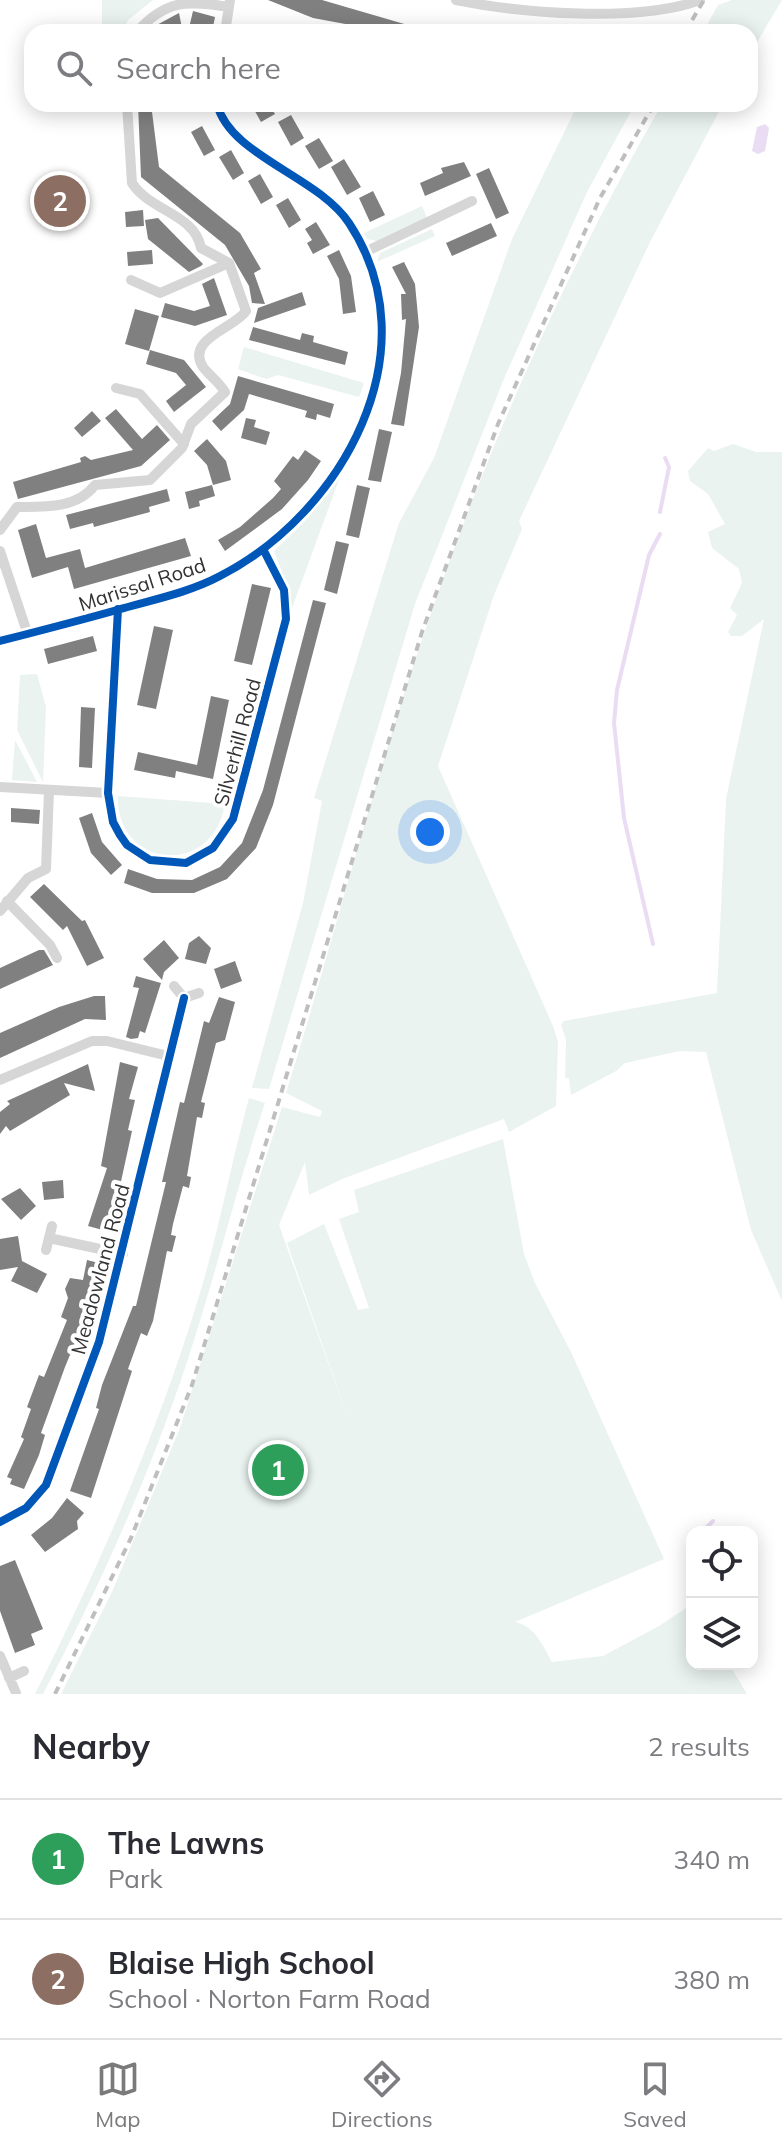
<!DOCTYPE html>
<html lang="en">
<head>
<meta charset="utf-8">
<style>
  body { margin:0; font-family:Mulish,sans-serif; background:#f7f7f7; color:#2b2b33 }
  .controls { position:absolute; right:24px; bottom:24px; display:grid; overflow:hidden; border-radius:16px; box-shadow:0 4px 20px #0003 }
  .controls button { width:72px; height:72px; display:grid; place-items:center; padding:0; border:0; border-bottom:2px solid #e1e1e2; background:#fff; color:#2b2b33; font:40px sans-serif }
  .you { position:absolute; left:430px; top:832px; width:28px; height:28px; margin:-20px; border:6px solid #fff; border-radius:50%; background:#1a73e8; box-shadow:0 0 0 12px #1a73e833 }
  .badge { display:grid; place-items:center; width:52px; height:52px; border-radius:50%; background:#7a7a7a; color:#fff; font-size:26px; font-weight:700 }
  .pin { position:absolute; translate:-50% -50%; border:4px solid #fff; box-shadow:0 2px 8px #0006 }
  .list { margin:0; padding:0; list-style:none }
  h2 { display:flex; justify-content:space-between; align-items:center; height:104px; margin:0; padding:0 32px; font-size:34px }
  h2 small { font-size:26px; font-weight:400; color:#7c7c81 }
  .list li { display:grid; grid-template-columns:52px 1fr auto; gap:24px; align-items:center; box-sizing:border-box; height:120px; padding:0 32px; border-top:2px solid #e1e1e2 }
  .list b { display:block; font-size:30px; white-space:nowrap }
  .list p { margin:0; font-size:26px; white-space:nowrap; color:#7c7c81 }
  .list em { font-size:26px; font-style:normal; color:#7c7c81 }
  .icon { flex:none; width:44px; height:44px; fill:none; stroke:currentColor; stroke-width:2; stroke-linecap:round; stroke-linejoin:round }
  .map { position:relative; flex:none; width:782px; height:1694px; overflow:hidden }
  .search { position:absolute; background:#fff; box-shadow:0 4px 20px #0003; left:24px; right:24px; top:24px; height:88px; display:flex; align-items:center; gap:20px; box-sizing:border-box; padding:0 28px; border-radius:24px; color:#7c7c81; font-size:30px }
  .sheet { height:344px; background:#fff }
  nav { display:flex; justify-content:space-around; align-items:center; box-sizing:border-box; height:112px; border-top:2px solid #e1e1e2; background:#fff; font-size:22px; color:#7c7c81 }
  nav a { display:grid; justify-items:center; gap:4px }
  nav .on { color:#7a7a7a }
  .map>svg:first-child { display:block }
</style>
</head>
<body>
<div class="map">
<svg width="782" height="1694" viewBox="0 0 782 1694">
  <rect width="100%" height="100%" fill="#fff"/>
  <path fill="#eaf3f0" d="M102,0H153L128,20L122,32H102Z
    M732,0H782L750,54V32H703L718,5Z
    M611,25L678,26L675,32H609Z
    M578,104H635L587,192L503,381L415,604L269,1089L252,1088L303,903L322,801L314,798L399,523L434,458L512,239Z
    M662,104H723L650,242L519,521L522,529L494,595L438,766L553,1026L558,1042L556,1106L509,1132L504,1119L342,1179L309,1195L305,1162L279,1225L351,1427L287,1243L324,1224L358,1310L369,1308L339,1219L359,1212L354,1190L503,1139L524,1254L535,1283L571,1352L664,1559L515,1622C535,1626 543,1646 552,1662L603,1656L659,1626L692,1604V1664H729L747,1694H61L112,1592L180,1428L282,1107L320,1117L322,1111L286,1093C333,943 371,789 422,640C484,454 564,274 662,104Z
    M422,206L427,218L377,241L367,239L364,233Z
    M432,229L435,236L377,262L380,253Z
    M244,347L364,383L359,397L278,375L266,379L238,369Z
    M733,444L756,452H782V1301L751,1230L706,1052L680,1051L625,1063L616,1071L571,1095L569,1078H565L566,1040L561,1025L564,1021L717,993L726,799L764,619L742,636H731L728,632L737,615L730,608L742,583L739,569L712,548L708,532L725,524L708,494L690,481L688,471L708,448L714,451Z
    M340,477L292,608L288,587L274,551L303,523Z
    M37,674L46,707L43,782L17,730L20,675Z
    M15,740L37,782L12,780Z
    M118,796L225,804C213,878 116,869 118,796Z
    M249,1098L265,1103C236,1189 215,1278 186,1365C148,1479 99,1588 43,1694H35C100,1565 158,1432 200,1293C219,1230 231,1163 249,1098Z"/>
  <path fill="#e9dcf3" d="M765,124L769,128L765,151L758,154L752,151L757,127Z"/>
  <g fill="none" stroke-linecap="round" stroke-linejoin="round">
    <path stroke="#e9dcf3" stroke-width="4" d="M660,512L669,467L665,458
      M653,944L624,818L614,723L617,690L649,555L660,534
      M702,1532L713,1521"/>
  </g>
  <path fill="#808080" d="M268,0H322L418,28V32H366L367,28L313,18Z
    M193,11L215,17L212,32L189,28Z
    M179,13L182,28L176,32H156L153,27Z
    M138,104H151L159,167L240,233L261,269L254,273L265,304L252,303L249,286L225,245L141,177Z
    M251,104H269L275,114L261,122Z
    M291,115L304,138L291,146L278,122Z
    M202,126L215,150L204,156L191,132Z
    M319,138L333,161L319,169L305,146Z
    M231,150L244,173L233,180L219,157Z
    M344,159L361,187L347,195L331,167Z
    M464,162L471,176L425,196L420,183L443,173L441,168Z
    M489,168L509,213L496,219L476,174Z
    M260,174L273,197L261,204L248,181Z
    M373,191L385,215L370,222L359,198Z
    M288,198L301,220L289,228L276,205Z
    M143,210L144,226L126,227L125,212Z
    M158,218L203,264L201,266L189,272L148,239L145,220Z
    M316,222L330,245L313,254L307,243L312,240L305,229Z
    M491,223L497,236L452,256L446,243Z
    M152,250L153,264L128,266L127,252Z
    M339,250L351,276L356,312L343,314L339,279L327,256Z
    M404,262L415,284L419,327L404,426L391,424L401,373L406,319L402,320L401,294H406L392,267Z
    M214,278L227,315L195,326L161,317L165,303L194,311L210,306L202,284Z
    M302,292L306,305L254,323L258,308Z
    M135,309L159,316L149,351L125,344Z
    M253,327L300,340L302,333L314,336L313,342L348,352L345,365L249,340Z
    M150,350L184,360L206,387L174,412L166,401L186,385L176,373L146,364Z
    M238,376L334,404L330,418L317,414L316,420L305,417L307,411L249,394L244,410L221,431L212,421L230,404Z
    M116,409L142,439L157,425L170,440L141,466L18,499L13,482L81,462L80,458L85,456L91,460L133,450L105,418Z
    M92,411L101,421L82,437L74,428Z
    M246,418L256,420L254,427L270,432L266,445L241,438Z
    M379,429L392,432L381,482L368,480Z
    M207,439L226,461L231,480L213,485L207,465L194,451Z
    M305,450L321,461L308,480L282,509L225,551L218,540L240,527L273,498L281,489L274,481L293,456L298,460Z
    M212,485L215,496L199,501L200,506L189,509L185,492Z
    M357,485L370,488L359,538L346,535Z
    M167,489L170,501L149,507L150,512L94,527L93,523L70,529L66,515Z
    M36,524L46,558L80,549L85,568L185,538L191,556L74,589L68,567L32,578L18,530Z
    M336,541L349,544L337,594L324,590Z
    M252,584L271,588L252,665L234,661Z
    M313,600L326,603L273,805L256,848L227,879L194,893H152L124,883L128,869L157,879L192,880L220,867L242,843L263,790Z
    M154,626L173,630L156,709L137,705Z
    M93,636L97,651L48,664L44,649Z
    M211,696L229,700L213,779L176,771L175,778L134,770L138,752L197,765Z
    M81,707L95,708L92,768L79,767Z
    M11,808L40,810L39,824L11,822Z
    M92,813L102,842L122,865L111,875L91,853L79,818Z
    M44,884L82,921L85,920L104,958L87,966L67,926L63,930L30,897Z
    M199,936L211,948L206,964L185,959L189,943Z
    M164,940L179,958L164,972L162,980L143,959Z
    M39,950H44L53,965L0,989V968Z
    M235,961L242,981L221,989L214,969Z
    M136,976L161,983L145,1033L140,1031L138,1038L131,1039L126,1037L139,988L133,987Z
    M94,996H105L106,1020L85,1019L0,1058V1033L59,1007Z
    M219,997L235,1002L225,1040L216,1043L201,1102L205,1103L202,1118L197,1117L187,1176L191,1177L189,1188L183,1186L173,1224L171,1235L176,1236L172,1252L167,1251L153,1321L147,1336L141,1333L128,1369L132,1371L91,1498L70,1491L99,1409L96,1408L102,1385L133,1306H136L166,1182H162L180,1102L184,1103L204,1021L209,1023Z
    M120,1062L138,1067L129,1099L135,1100L128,1130L132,1131L110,1232L88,1226L107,1168L101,1166Z
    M88,1064L95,1091L64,1083L70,1095L10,1131L6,1126L0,1134V1112L10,1104L7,1101Z
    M63,1180L64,1198L44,1200L42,1182Z
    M20,1188L36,1206L21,1220L1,1199Z
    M18,1236L22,1261L47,1274L37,1293L11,1281L18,1267L0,1270V1239Z
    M87,1260L99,1263L98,1268L102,1269L100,1282L65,1367L41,1433L45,1435L39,1455L24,1489L10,1484L12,1479L7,1477L24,1439L21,1437L31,1409L27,1407L39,1375L44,1377L67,1320L61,1317L68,1298L65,1289L70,1278L83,1280Z
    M67,1498L84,1513L77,1521L78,1529L45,1552L31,1535L52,1518Z
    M15,1560L43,1629L31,1634L35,1645L15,1653L0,1611V1566Z"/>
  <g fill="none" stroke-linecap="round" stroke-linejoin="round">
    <path stroke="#d6d6d6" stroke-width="10" d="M456,0C520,13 638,23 700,0
      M137,32C165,0 187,0 229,7
      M225,32L230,0
      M365,252L472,201
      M131,280L160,293L229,263
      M116,388L140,394L184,444
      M0,530L17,507C43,507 77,509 95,485L150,480L182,448L191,424L225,392C219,382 210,376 203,367C185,339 235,328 246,311L229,263L201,248C195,214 150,211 132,183L127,104
      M0,551L28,635
      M118,609L108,793L113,822L120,835L127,845L150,860L186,863L213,848L233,819L286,619L284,590L263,549
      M0,641C39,631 78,621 117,610C151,600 188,593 220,576C343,513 433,350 349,223C318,176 230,156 217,104
      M0,787L108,793
      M7,901L50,945L57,958
      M0,911L28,878L46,869L49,791
      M174,986L184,998L199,993
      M0,1080L92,1041H107L168,1056
      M49,1238L123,1254
      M46,1250L52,1226
      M0,1522L26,1508L46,1485L99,1342L184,998
      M0,1656L16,1693
      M9,1678L24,1671"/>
    <path stroke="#bebebe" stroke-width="4" stroke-dasharray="8 6" stroke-linecap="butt" d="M685,32L704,0
      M55,1694L131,1538L192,1385L422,632L498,424L600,198L654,104"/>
    <defs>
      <path id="cycleway" d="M118,609L108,793L113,822L120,835L127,845L150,860L186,863L213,848L233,819L286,619L284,590L263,549
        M0,641C39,631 78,621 117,610C151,600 188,593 220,576C343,513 433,350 349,223C318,176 230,156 217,104
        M0,1522L26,1508L46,1485L99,1342L184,998"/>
    </defs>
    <use href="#cycleway" stroke="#fff" stroke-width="13"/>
    <use href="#cycleway" stroke="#0057b8" stroke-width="8"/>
  </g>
  <g text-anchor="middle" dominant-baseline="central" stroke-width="8" stroke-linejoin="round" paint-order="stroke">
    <g font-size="20" fill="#323232" stroke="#fff">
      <text transform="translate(142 584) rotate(-18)">Marissal Road</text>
      <text transform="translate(237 742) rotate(-75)">Silverhill Road</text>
      <text transform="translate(100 1269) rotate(-75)">Meadowland Road</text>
    </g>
  </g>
</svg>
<div class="controls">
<button><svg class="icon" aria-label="locate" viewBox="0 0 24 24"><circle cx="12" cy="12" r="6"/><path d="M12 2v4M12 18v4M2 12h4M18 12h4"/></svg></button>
<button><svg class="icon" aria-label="layers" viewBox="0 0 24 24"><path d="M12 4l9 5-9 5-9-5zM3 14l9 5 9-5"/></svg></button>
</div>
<div class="you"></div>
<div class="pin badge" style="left:278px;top:1470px;background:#2e9e5b">1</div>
<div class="pin badge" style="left:60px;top:201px;background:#8d6e63">2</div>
<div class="search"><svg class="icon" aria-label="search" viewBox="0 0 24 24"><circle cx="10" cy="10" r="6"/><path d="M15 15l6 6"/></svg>Search here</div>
</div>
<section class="sheet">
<h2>Nearby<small>2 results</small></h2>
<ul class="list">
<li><span class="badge" style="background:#2e9e5b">1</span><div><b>The Lawns</b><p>Park</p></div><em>340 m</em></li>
<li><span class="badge" style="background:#8d6e63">2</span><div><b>Blaise High School</b><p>School · Norton Farm Road</p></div><em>380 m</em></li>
</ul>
</section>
<nav>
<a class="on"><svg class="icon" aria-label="map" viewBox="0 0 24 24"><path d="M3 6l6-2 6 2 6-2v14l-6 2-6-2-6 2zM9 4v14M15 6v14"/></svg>Map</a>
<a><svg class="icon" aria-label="directions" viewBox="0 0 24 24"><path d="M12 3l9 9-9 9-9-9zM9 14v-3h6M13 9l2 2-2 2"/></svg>Directions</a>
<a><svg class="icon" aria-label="saved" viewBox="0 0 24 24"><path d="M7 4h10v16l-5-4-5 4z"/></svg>Saved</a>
</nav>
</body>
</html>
